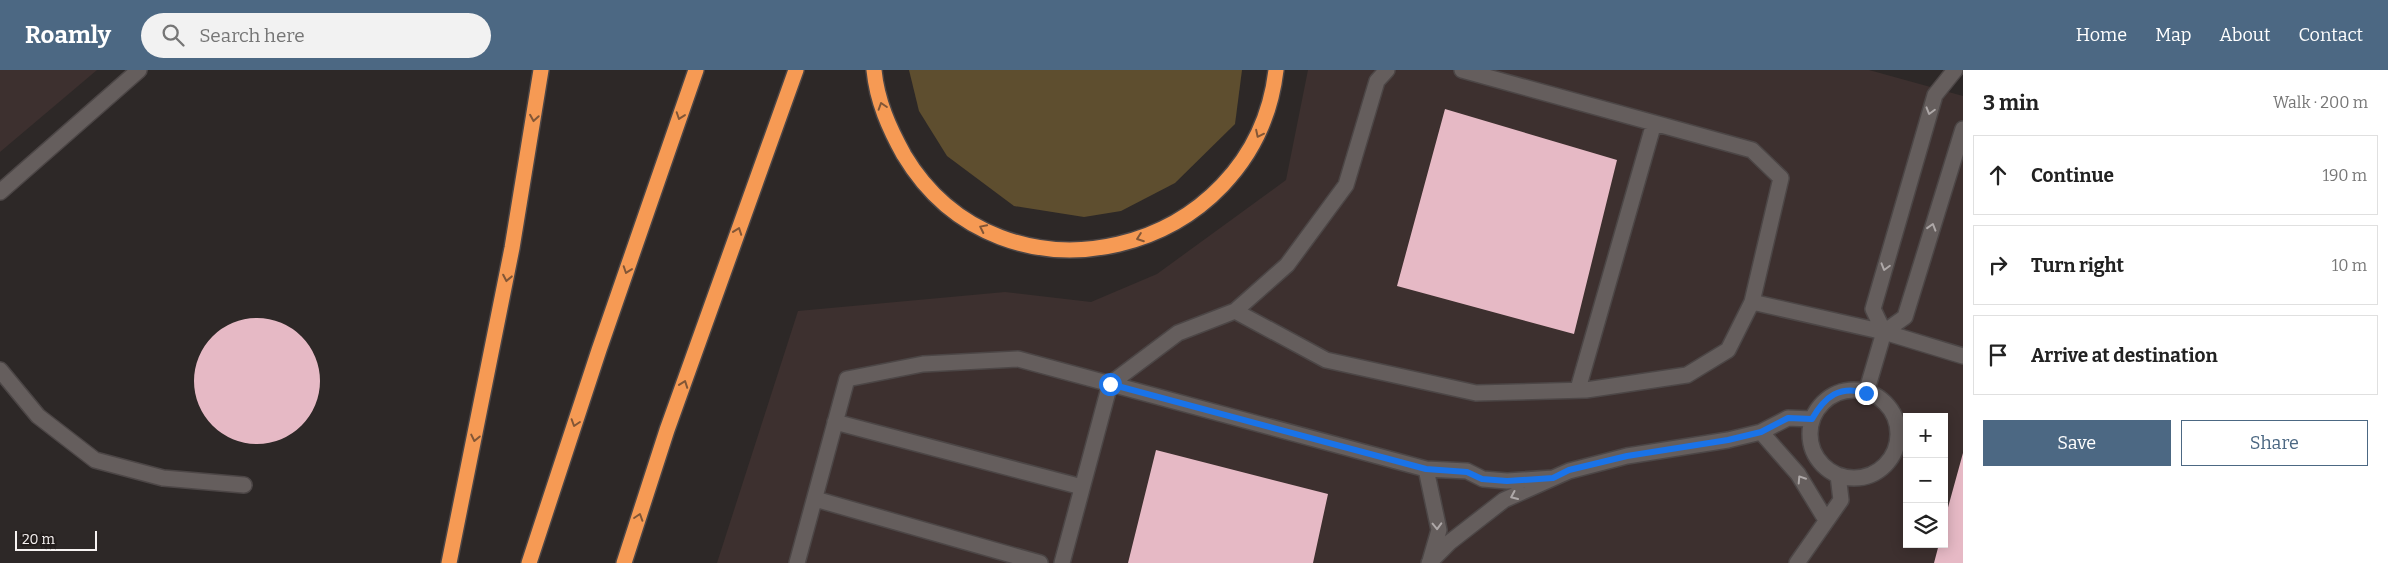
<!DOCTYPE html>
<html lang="en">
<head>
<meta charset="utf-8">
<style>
  body { margin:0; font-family:Bitter,serif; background:#f2f2f2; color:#222 }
  .controls { position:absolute; right:15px; bottom:15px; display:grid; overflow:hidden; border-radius:0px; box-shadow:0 2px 12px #0003 }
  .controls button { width:45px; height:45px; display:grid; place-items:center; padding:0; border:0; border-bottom:1px solid #e0e0e0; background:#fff; color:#222; font:25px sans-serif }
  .scale { position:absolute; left:15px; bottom:12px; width:82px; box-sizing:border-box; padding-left:5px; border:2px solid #f7f3f2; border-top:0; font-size:14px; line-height:18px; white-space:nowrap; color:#f7f3f2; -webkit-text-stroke:4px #241e1d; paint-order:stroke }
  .stop { position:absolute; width:15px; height:15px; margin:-11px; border:4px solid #1a73e8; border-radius:50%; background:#fff }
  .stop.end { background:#1a73e8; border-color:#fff; box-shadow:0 1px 5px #0008 }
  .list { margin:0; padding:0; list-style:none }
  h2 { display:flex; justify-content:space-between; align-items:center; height:65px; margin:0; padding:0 20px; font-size:21px }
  h2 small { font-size:16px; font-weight:400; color:#767676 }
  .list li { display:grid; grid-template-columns:32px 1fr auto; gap:15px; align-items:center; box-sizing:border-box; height:80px; margin:0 10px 10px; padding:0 10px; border:1px solid #e0e0e0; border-radius:0px }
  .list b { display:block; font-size:19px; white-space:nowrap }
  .list em { font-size:16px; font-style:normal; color:#767676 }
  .actions { display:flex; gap:10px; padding:15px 20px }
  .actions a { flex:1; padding:11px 0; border:1px solid #4c6883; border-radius:0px; text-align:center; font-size:18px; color:#4c6883 }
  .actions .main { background:#4c6883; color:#fff }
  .icon { flex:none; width:28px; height:28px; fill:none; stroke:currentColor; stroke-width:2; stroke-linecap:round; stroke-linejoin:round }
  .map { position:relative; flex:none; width:1963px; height:493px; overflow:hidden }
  header { display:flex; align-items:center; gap:30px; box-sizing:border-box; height:70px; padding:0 25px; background:#4c6883; color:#fff }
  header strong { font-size:24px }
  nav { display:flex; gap:28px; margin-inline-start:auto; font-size:18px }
  .search { width:350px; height:45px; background:#f2f2f2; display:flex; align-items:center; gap:12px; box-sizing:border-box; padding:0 18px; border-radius:28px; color:#767676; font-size:19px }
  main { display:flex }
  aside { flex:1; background:#fff }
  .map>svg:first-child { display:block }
</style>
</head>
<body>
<header>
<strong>Roamly</strong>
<div class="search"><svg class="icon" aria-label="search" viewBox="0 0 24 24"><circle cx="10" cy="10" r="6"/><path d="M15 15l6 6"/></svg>Search here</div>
<nav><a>Home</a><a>Map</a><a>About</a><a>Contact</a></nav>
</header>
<main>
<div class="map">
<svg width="1963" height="493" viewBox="0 0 1963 493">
  <rect width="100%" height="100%" fill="#2d2827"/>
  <path fill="#3d302f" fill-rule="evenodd" d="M0,0H97L0,82Z
    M1308,0H1869L1963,26V493H717L798,241L1005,222L1091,232L1157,204L1286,110ZM1907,347H1944V474H1907Z"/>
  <path fill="#5e4e2f" d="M909,0H1242L1235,54L1175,113L1121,141L1084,147L1014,136L947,86L919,41Z"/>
  <path fill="#e6b9c5" d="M1445,39L1617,90L1574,264L1397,216Z
    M194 311a63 63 0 1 1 126 0a63 63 0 1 1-126 0Z
    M1156,380L1328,424L1313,493H1128Z
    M1963,383V493H1934L1939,474H1944V452Z"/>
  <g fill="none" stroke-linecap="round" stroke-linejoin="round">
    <defs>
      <path id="minor" d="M1462,0L1752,80L1781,108L1752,232L1884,262L1963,286
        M0,122L139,0
        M1235,241L1326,290L1476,323L1586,320L1687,305L1728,280L1752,232
        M1884,262L1873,239L1935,25L1955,0
        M0,300L38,346L95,390L163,408L244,415
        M1578,319L1654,53
        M1810 364a44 44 0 1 1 88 0a44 44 0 1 1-88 0Z
        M1866,323L1884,262L1905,247L1963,59
        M835,352L1082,417
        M1761,362L1798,404L1826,450
        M1426,399L1439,460L1430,491
        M815,429L1040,493
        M797,493L847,309L923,294L1018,289L1426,399L1467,401L1483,409L1507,411L1553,408
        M1062,493L1110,314L1178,263L1235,241L1287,195L1346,115L1377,11L1387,0
        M1429,493L1450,472L1504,430L1569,401L1627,386L1728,370L1761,362L1788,348L1812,349
        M1797,493L1841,430L1838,405"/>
      <path id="highway" d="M874,0C877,31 889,58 904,85C1002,249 1254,187 1276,0
        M449,493L512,178L541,0
        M529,493L599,280L696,0
        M624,493L667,360L796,0"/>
    </defs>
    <use href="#minor" stroke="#4c4646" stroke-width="18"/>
    <use href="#highway" stroke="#4c4646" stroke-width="18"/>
    <use href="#minor" stroke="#655e5d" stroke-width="15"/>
    <use href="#highway" stroke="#f69a54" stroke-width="15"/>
  </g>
  <defs><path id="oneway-chevron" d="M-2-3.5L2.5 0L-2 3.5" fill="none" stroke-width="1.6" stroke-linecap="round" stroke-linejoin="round" transform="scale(1.25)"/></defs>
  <g stroke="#825636">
    <use href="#oneway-chevron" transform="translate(882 36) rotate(-108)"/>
    <use href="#oneway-chevron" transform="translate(680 46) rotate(109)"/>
    <use href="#oneway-chevron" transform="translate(534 48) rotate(99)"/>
    <use href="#oneway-chevron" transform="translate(1259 64) rotate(116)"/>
    <use href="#oneway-chevron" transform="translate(983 158) rotate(-154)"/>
    <use href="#oneway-chevron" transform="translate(738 161) rotate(-70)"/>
    <use href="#oneway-chevron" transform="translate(1140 168) rotate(160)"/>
    <use href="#oneway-chevron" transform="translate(627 200) rotate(109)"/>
    <use href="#oneway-chevron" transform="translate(507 208) rotate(101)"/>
    <use href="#oneway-chevron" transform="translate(684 314) rotate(-70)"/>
    <use href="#oneway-chevron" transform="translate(575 353) rotate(108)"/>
    <use href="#oneway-chevron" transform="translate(475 368) rotate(102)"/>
    <use href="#oneway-chevron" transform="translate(639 447) rotate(-72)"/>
  </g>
  <g stroke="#aea8a8">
    <use href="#oneway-chevron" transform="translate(1930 41) rotate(106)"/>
    <use href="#oneway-chevron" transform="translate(1932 157) rotate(-73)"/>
    <use href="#oneway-chevron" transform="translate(1885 197) rotate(106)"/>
    <use href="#oneway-chevron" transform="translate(1801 409) rotate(-123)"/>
    <use href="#oneway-chevron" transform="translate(1514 426) rotate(156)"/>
    <use href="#oneway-chevron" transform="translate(1437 456) rotate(88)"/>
  </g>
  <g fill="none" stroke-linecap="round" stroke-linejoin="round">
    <path stroke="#1a73e8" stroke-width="6" d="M1110,314L1426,399L1467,402L1482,409L1507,411L1553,408L1569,400L1627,386L1728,370L1761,362L1788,348L1812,349C1825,326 1840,315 1866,323"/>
  </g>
</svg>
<div class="controls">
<button>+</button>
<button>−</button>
<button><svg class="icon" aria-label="layers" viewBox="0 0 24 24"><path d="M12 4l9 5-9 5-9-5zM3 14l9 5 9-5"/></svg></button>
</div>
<div class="scale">20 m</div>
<div class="stop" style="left:1110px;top:314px"></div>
<div class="stop end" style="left:1866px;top:323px"></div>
</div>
<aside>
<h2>3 min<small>Walk · 200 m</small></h2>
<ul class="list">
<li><svg class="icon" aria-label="ahead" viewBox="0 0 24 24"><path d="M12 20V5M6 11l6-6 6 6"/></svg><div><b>Continue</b></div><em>190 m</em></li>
<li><svg class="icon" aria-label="right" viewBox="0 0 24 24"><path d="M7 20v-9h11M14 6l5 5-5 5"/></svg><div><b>Turn right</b></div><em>10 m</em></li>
<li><svg class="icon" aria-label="arrive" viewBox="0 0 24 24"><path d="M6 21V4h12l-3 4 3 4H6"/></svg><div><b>Arrive at destination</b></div></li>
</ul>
<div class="actions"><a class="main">Save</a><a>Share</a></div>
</aside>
</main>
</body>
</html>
